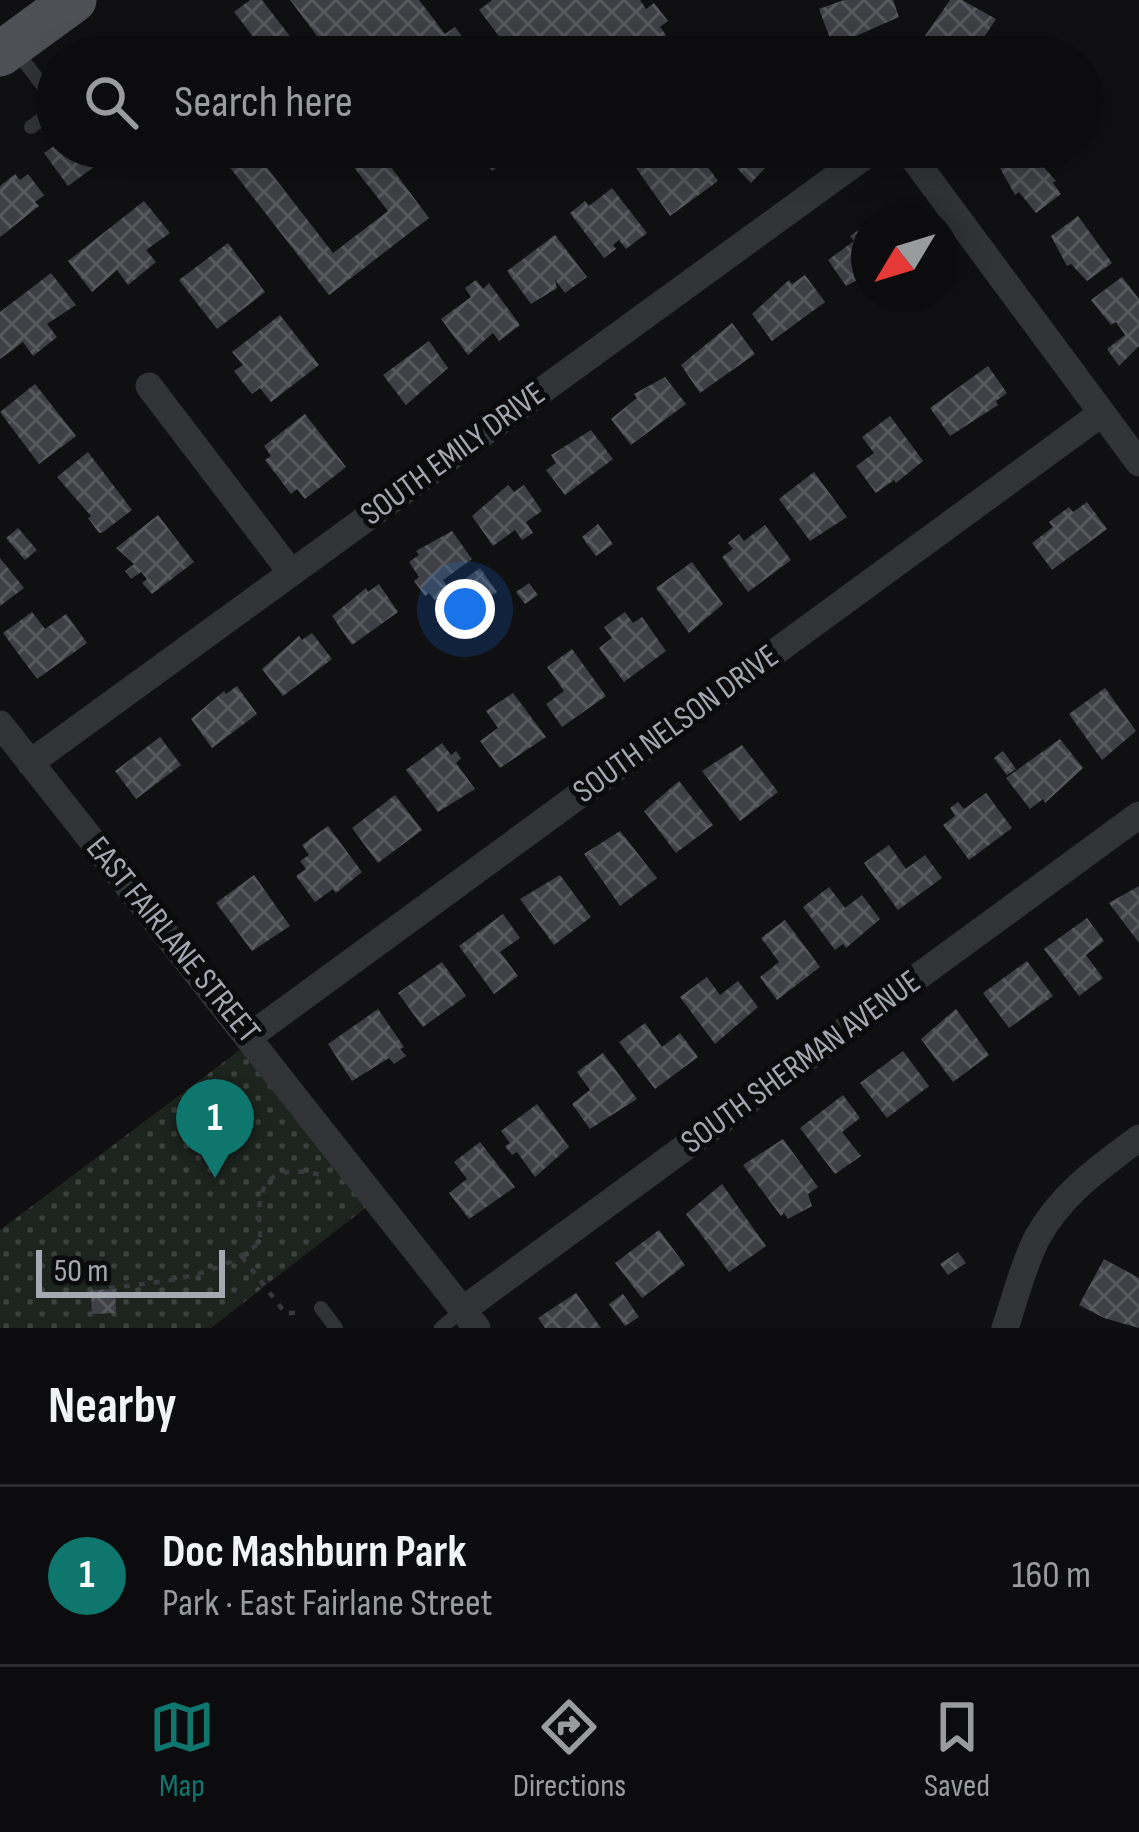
<!DOCTYPE html>
<html lang="en">
<head>
<meta charset="utf-8">
<style>
  body { margin:0; font-family:"Sofia Sans Condensed",sans-serif; background:#151517; color:#f1f3f6 }
  .compass { position:absolute; left:851px; top:204px; width:108px; height:108px; border-radius:50%; background:#0c0c0e; box-shadow:0 6px 30px #0003; rotate:232deg }
  .scale { position:absolute; left:36px; bottom:30px; width:189px; box-sizing:border-box; padding-left:12px; border:6px solid #a3a8b1; border-top:0; font-size:33px; line-height:42px; white-space:nowrap; color:#a3a8b1; -webkit-text-stroke:9px #0b0b0d; paint-order:stroke }
  .you { position:absolute; left:465px; top:609px; width:42px; height:42px; margin:-30px; border:9px solid #fff; border-radius:50%; background:#1a73e8; box-shadow:0 0 0 18px #1a73e833 }
  .badge { display:grid; place-items:center; width:78px; height:78px; border-radius:50%; background:#0f766e; color:#fff; font-size:39px; font-weight:700 }
  .pin { position:absolute; translate:-50% -99px; filter:drop-shadow(0 3px 6px #0008) }
  .pin::after { content:''; position:absolute; top:63px; width:42px; height:36px; background:inherit; clip-path:polygon(0 0,100% 0,50% 100%) }
  .list { margin:0; padding:0; list-style:none }
  h2 { display:flex; justify-content:space-between; align-items:center; height:156px; margin:0; padding:0 48px; font-size:51px }
  h2 small { font-size:39px; font-weight:400; color:#9a9b9e }
  .list li { display:grid; grid-template-columns:78px 1fr auto; gap:36px; align-items:center; box-sizing:border-box; height:180px; padding:0 48px; border-top:3px solid #2c2c2e }
  .list b { display:block; font-size:45px; white-space:nowrap }
  .list p { margin:0; font-size:39px; white-space:nowrap; color:#9a9b9e }
  .list em { font-size:39px; font-style:normal; color:#9a9b9e }
  .icon { flex:none; width:66px; height:66px; fill:none; stroke:currentColor; stroke-width:2; stroke-linecap:round; stroke-linejoin:round }
  .map { position:relative; flex:none; width:1139px; height:1328px; overflow:hidden }
  .search { position:absolute; background:#0c0c0e; box-shadow:0 6px 30px #0003; left:36px; right:36px; top:36px; height:132px; display:flex; align-items:center; gap:30px; box-sizing:border-box; padding:0 42px; border-radius:66px; color:#9a9b9e; font-size:45px }
  .sheet { height:336px; background:#0c0c0e }
  nav { display:flex; justify-content:space-around; align-items:center; box-sizing:border-box; height:168px; border-top:3px solid #2c2c2e; background:#0c0c0e; font-size:33px; color:#9a9b9e }
  nav a { display:grid; justify-items:center; gap:6px }
  nav .on { color:#0f766e }
  .map>svg:first-child { display:block }
</style>
</head>
<body>
<div class="map">
<svg width="1139" height="1328" viewBox="0 0 1139 1328">
  <defs>
    <pattern id="park-dots" width="8" height="8" patternUnits="userSpaceOnUse" patternTransform="scale(3)"><rect width="8" height="8" fill="#1d241e"/><path d="M2 2h.1M6 6h.1" fill="none" stroke="#3b413c" stroke-width="1.8" stroke-linecap="round"/></pattern>
    <pattern id="building-cross-hatch" width="8" height="8" patternUnits="userSpaceOnUse" patternTransform="scale(3)"><rect width="8" height="8" fill="#3f4045"/><path d="M0 0l8 8M0 8l8-8" fill="none" stroke="#58595d"/></pattern>
  </defs>
  <rect width="100%" height="100%" fill="#101012"/>
  <path fill="url(#park-dots)" d="M253,1040L377,1199L211,1328H0V1230Z"/>
  <path fill="url(#building-cross-hatch)" d="M250,0H262L306,57H269L234,12Z
    M290,0H419L445,34L455,27L477,57H333Z
    M492,0H640L646,9L654,3L668,21L660,27L666,35L638,57H515L479,10Z
    M844,0H893L899,17L847,40L846,36L831,41L819,9Z
    M950,0H962L996,19L971,57H950L952,54L948,51L942,57L920,43Z
    M807,42L818,57H786Z
    M57,144V147H121L68,186L44,153Z
    M214,147H251L333,253L388,211L338,147H376L429,218L329,295Z
    M489,147H517L519,150L492,171L479,154Z
    M650,147H693L718,181L670,216L631,161Z
    M719,147H752L731,163Z
    M1027,148L1056,181L1053,183L1061,194L1036,213L1019,192L1015,195L1000,168Z
    M748,151L765,168L751,183L734,165Z
    M15,174L20,180L28,174L44,195L35,202L39,206L0,237V186Z
    M612,188L647,233L626,249L619,240L613,245L616,249L604,258L570,213L585,201L589,206Z
    M144,201L170,233L146,250L156,262L128,285L117,270L92,292L68,261Z
    M1078,216L1112,263L1087,281L1071,264L1067,266L1051,236Z
    M869,223V274L846,286L828,260L854,241L850,236Z
    M555,235L587,277L565,293L555,280L557,288L531,304L507,271Z
    M228,243L265,292L217,329L179,280Z
    M51,273L76,305L47,324L57,337L33,356L23,342L0,359V312Z
    M805,275L825,302L772,341L752,314L789,280L792,284Z
    M1122,277L1139,299V346L1119,366L1107,349L1125,335L1116,322L1111,325L1091,300Z
    M476,280L483,289L489,283L520,325L499,341L493,333L468,355L441,319L471,297L465,288Z
    M280,315L319,365L271,402L260,388L252,394L243,383L234,371L243,365L232,352Z
    M732,323L755,354L700,393L681,365Z
    M429,341L448,368L406,405L383,375Z
    M988,366L1007,393L996,401L998,405L950,436L930,408Z
    M665,377L686,404L631,445L611,419L637,398L634,394Z
    M35,384L76,436L39,464L0,412Z
    M305,414L346,467L305,499L297,489L291,494L265,460L271,456L264,446Z
    M890,416L923,461L896,483L894,480L876,493L856,466L874,453L862,437Z
    M591,430L613,459L565,495L546,470L556,463L551,455Z
    M88,452L132,510L103,532L99,533L88,518L91,516L57,477Z
    M814,472L847,517L810,541L779,499Z
    M508,485L514,492L524,485L542,511L526,522L533,533L522,540L515,530L493,546L472,516Z
    M1087,502L1107,529L1052,570L1032,543L1053,527L1049,522L1069,507L1073,512Z
    M158,515L194,562L152,594L142,583L147,579L141,572L131,579L125,571L134,564L116,548Z
    M598,524L613,544L596,556L582,537Z
    M765,525L791,560L748,592L722,557L733,549L728,543L739,534L744,541Z
    M18,528L37,550L25,560L6,538Z
    M452,531L472,559L443,580L452,593L437,603L429,593L425,596L414,581L419,577L409,562L419,555L416,551Z
    M0,558L24,588L0,606Z
    M692,562L723,604L689,633L656,588Z
    M480,568L497,592L472,610L455,586Z
    M529,583L538,595L525,604L516,592Z
    M379,584L398,612L352,645L332,616L366,588L368,592Z
    M32,612L45,629L66,614L87,643L37,679L3,633Z
    M625,612L633,623L642,617L666,651L624,682L599,648L612,638L604,627Z
    M312,633L332,659L283,696L262,669L299,636L302,640Z
    M572,649L606,696L562,727L546,704L564,691L547,667Z
    M237,686L257,714L212,748L191,719L224,691L226,694Z
    M1105,688L1136,731L1102,760L1069,714Z
    M513,693L546,737L500,768L480,741L498,728L486,711Z
    M160,737L181,765L136,799L115,771Z
    M1060,739L1083,768L1045,803L1043,799L1030,809L1006,778Z
    M442,743L451,755L456,751L461,758L456,763L475,789L438,812L406,770Z
    M742,745L778,792L740,821L702,771Z
    M1003,751L1016,769L1007,775L994,758Z
    M679,781L713,825L676,853L644,811Z
    M986,793L1012,828L969,860L943,825L955,816L950,808L958,802L964,809Z
    M395,795L422,830L378,863L352,828Z
    M328,826L362,872L336,893L333,889L315,902L296,876L306,869L300,861L309,855L302,845Z
    M620,831L657,878L620,906L584,854Z
    M889,845L906,869L925,855L942,878L898,910L864,863Z
    M254,875L290,926L252,951L216,903Z
    M560,875L591,917L554,945L520,899Z
    M1139,886V943L1109,903Z
    M829,887L845,908L862,895L880,919L846,948L843,944L835,950L803,907Z
    M503,914L520,938L500,952L518,976L494,994L459,946Z
    M1087,918L1104,941L1086,955L1103,978L1079,996L1044,949Z
    M785,920L820,967L777,1000L760,977L779,962L761,938Z
    M1027,961L1053,996L1009,1028L983,993Z
    M442,962L466,996L423,1027L398,993Z
    M707,977L720,995L738,981L758,1007L715,1044L680,997Z
    M378,1009L404,1047L400,1049L406,1056L394,1064L389,1058L352,1081L328,1044Z
    M956,1009L989,1055L953,1082L921,1039Z
    M645,1023L662,1047L680,1033L698,1057L655,1089L619,1042Z
    M903,1051L929,1086L887,1118L860,1083Z
    M603,1053L637,1099L590,1129L572,1104L590,1090L577,1072Z
    M843,1095L860,1118L842,1132L861,1156L835,1174L800,1128Z
    M537,1104L569,1147L535,1177L517,1152L512,1155L505,1146L510,1143L501,1131Z
    M783,1139L818,1187L808,1194L812,1206L788,1219L784,1213L781,1216L743,1165Z
    M480,1142L515,1187L469,1219L449,1193L467,1179L454,1162Z
    M722,1184L766,1246L729,1272L686,1214Z
    M659,1230L685,1265L642,1298L615,1263Z
    M958,1252L966,1263L948,1275L940,1264Z
    M1104,1259L1139,1278V1328L1104,1318L1079,1305Z
    M115,1289L116,1313L92,1314L91,1290Z
    M576,1293L601,1328H545L538,1318Z
    M623,1294L639,1317L625,1326L609,1304Z"/>
  <g fill="none" stroke-linecap="round" stroke-linejoin="round">
    <path stroke="#38393d" stroke-width="4.5" stroke-dasharray="6 9" stroke-linecap="butt" d="M242,1257L286,1314L303,1311
      M109,1288C161,1282 218,1278 259,1243C262,1229 257,1216 260,1202C265,1166 297,1169 321,1175"/>
    <path stroke="#323336" stroke-width="14" d="M16,51L57,104
      M31,127L57,108
      M321,1308L336,1328
      M441,1328L464,1309"/>
    <path stroke="#323336" stroke-width="27" d="M905,147L1139,463
      M149,386L290,571
      M0,724L477,1328
      M30,763L877,147
      M250,1036L1102,413
      M464,1309L1139,815
      M1005,1328C1015,1299 1023,1265 1037,1238C1061,1194 1100,1167 1139,1138"/>
    <path stroke="#4e5055" stroke-width="45" d="M0,54L74,0"/>
  </g>
  <g text-anchor="middle" dominant-baseline="central" stroke-width="10" stroke-linejoin="round" paint-order="stroke">
    <g font-size="33" fill="#a3a8b1" stroke="#0b0b0d">
      <text transform="translate(453 454) rotate(-36)">SOUTH EMILY DRIVE</text>
      <text transform="translate(676 724) rotate(-36)">SOUTH NELSON DRIVE</text>
      <text transform="translate(173 940) rotate(51)">EAST FAIRLANE STREET</text>
      <text transform="translate(801 1062) rotate(-36)">SOUTH SHERMAN AVENUE</text>
    </g>
  </g>
</svg>
<svg class="compass" viewBox="-18 -18 36 36"><path d="M0-13l5 13h-10z" fill="#e53935"/><path d="M0 13l5-13h-10z" fill="#9a9b9e"/></svg>
<div class="scale">50 m</div>
<div class="you"></div>
<div class="pin badge" style="left:215px;top:1178px">1</div>
<div class="search"><svg class="icon" aria-label="search" viewBox="0 0 24 24"><circle cx="10" cy="10" r="6"/><path d="M15 15l6 6"/></svg>Search here</div>
</div>
<section class="sheet">
<h2>Nearby<small></small></h2>
<ul class="list">
<li><span class="badge">1</span><div><b>Doc Mashburn Park</b><p>Park · East Fairlane Street</p></div><em>160 m</em></li>
</ul>
</section>
<nav>
<a class="on"><svg class="icon" aria-label="map" viewBox="0 0 24 24"><path d="M3 6l6-2 6 2 6-2v14l-6 2-6-2-6 2zM9 4v14M15 6v14"/></svg>Map</a>
<a><svg class="icon" aria-label="directions" viewBox="0 0 24 24"><path d="M12 3l9 9-9 9-9-9zM9 14v-3h6M13 9l2 2-2 2"/></svg>Directions</a>
<a><svg class="icon" aria-label="saved" viewBox="0 0 24 24"><path d="M7 4h10v16l-5-4-5 4z"/></svg>Saved</a>
</nav>
</body>
</html>
